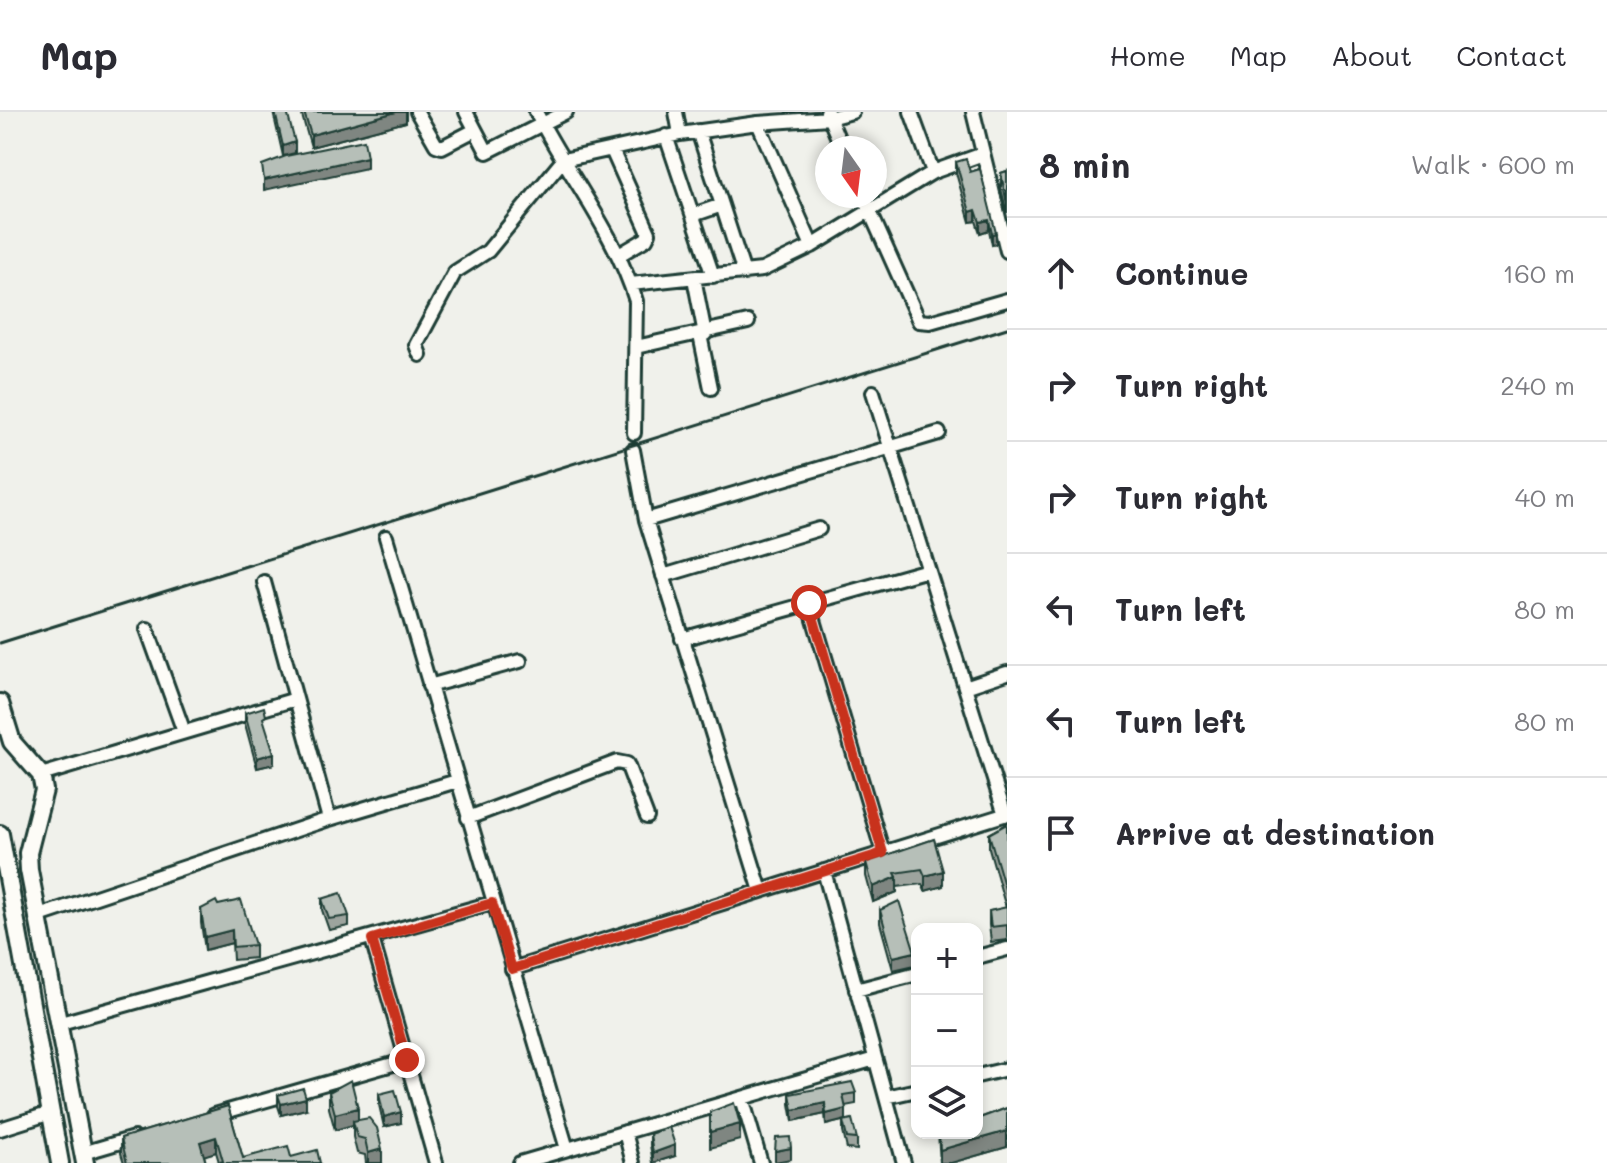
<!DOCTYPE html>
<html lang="en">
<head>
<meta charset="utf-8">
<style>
  body { margin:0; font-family:Mali,sans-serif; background:#f7f7f7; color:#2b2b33 }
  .controls { position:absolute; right:24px; bottom:24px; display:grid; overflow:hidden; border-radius:16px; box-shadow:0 4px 12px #0003 }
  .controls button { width:72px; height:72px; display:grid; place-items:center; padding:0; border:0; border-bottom:2px solid #e1e1e2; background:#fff; color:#2b2b33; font:40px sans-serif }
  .compass { position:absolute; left:815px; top:24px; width:72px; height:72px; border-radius:50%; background:#fff; box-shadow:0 4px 12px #0003; rotate:166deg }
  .stop { position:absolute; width:24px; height:24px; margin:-18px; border:6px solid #c8321e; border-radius:50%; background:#fff }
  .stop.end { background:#c8321e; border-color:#fff; box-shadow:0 2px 8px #0008 }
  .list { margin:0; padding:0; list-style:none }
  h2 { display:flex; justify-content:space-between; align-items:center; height:104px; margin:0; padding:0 32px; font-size:34px }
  h2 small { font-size:26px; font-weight:400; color:#7c7c81 }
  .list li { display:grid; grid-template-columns:52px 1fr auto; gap:24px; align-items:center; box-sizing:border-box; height:112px; padding:0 32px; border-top:2px solid #e1e1e2 }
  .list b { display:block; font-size:30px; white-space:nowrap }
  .list em { font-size:26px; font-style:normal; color:#7c7c81 }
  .icon { flex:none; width:44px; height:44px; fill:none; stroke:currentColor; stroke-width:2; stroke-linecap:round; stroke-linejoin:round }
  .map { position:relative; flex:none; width:1007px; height:1051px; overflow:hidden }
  header { display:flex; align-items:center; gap:48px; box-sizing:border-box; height:112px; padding:0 40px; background:#fff; border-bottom:2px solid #e1e1e2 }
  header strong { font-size:38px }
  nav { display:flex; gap:44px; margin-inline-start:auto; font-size:28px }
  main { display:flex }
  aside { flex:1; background:#fff }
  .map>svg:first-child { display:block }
</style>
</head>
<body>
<header>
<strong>Map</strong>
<nav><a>Home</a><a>Map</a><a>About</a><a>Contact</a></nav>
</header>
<main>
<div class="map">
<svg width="1007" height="1051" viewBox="0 0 1007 1051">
  <rect width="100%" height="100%" fill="#f0f1eb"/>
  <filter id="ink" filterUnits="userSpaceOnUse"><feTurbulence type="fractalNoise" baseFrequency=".0125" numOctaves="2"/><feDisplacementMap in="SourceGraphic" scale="16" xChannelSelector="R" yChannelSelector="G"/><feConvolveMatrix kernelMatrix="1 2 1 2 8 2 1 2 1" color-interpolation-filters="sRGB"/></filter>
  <g filter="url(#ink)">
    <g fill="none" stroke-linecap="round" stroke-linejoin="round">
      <defs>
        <path id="minor" d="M417,0L436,33L442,35L475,18
          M466,0L487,40L566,0
          M536,0C568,63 615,120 636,189L634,321
          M676,0L680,22
          M827,0L842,36
          M911,0L933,60
          M973,0L1007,139
          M758,11L812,134
          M698,19L744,161
          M666,24L713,164
          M612,38L649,121L646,127L619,143
          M863,84L919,209L930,210L1007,188
          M693,103L722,93
          M694,166L705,222
          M631,172L762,158L812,134L933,60L983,42
          M700,223L711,276
          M636,235L748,210
          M420,243L416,233L455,160L488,139L563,48L680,22L758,11L829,6L852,0
          M873,280L1005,703
          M633,338L646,408L761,779
          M646,408L939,321
          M386,425L567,1037
          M663,464L819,417
          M264,470L329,707
          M809,491L883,741
          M147,517L184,620
          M682,527L928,458
          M429,574L520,549
          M965,575L1007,561
          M41,663L296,587
          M468,706L617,650L627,652L647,705
          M824,759L904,1051
          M36,805L329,707L457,669
          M372,827L436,1051
          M977,845L1007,837
          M512,857L1007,702
          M856,878L917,862
          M57,912L492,791
          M977,964L1007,957
          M886,985L917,978
          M742,986L761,1051
          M214,1003L407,948
          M0,1017L51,1001
          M625,1020L633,1051
          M83,1041L134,1026
          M520,1051L875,947"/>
        <path id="major" d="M0,591L12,630L41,663L44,678L28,741L29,758L85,1051
          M0,722L60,1051"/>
      </defs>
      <use href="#minor" stroke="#1f3d34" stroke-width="18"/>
      <use href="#major" stroke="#1f3d34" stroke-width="22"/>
      <use href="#minor" stroke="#fdfcf7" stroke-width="12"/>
      <use href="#major" stroke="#fdfcf7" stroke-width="16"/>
      <path stroke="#1f3d34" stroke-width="3" d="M0,531L1007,216"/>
    </g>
    <path fill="#9da49e" stroke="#1f3d34" stroke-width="2" d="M273,0H287L295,41L283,44Z
      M301,0H406V10L311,35Z
      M956,50L970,60L980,57L996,132L992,133L989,118L980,121L976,109L970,110L956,61Z
      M1007,59V101L1001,77V61Z
      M245,601L274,652L257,656L245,612Z
      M1007,712V828L991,830L989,813V799L1006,796L989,736V722Z
      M934,727L943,774L925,779L922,772L897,775V780L873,790L866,764V750Z
      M322,787L349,804V814L329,818L322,798Z
      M218,793L255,833V846L233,848L232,831L205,838L201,811V797Z
      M880,798L915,853L893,858L880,811Z
      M329,980L358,1008L382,1051H366L365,1043L357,1041L353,1025V1013L335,1018L329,996Z
      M856,981V992L845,994L846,1008L826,1013L825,1002L793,1009L790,992V982Z
      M379,982L401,1011L384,1015L379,993Z
      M278,983L306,997L281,1003L278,994Z
      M228,994L243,1046L291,1045L320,1051L219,1050L216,1040L204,1043L206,1051H124L121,1041V1026Z
      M1007,996V1035L951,1051H940L938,1021Z
      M843,1009L857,1027V1038L847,1037L843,1020Z
      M650,1022L675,1044L653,1051L650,1033Z"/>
    <path fill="#7f8681" stroke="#1f3d34" stroke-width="2" d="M396,0H406V10L311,35V23Z
      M295,30V41L283,44V34Z
      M367,45V56L264,78V68Z
      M976,98V109L970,110V100Z
      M989,108V118L980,121V110Z
      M996,121V132L992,133V122Z
      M274,641V652L257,656V646Z
      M943,759V774L925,779V764Z
      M897,765V780L873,790V775Z
      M232,818V831L205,838V825Z
      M915,840V853L893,858V845Z
      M306,986V997L281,1003V992Z
      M825,991V1002L793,1009V998Z
      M358,996V1012L353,1009V1013L335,1018V1002Z
      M846,997V1008L826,1013V1002Z
      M401,1000V1011L384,1015V1005Z
      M740,1012V1028L710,1036V1020Z
      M1007,1019V1035L951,1051H940V1038Z
      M216,1025V1040L200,1045V1030Z
      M675,1033V1044L653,1051V1041Z
      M791,1036V1047L775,1050V1039Z
      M382,1037V1051H368V1041Z"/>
    <path fill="#b6bfb8" stroke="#1f3d34" stroke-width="2" d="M275,0H287L295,30L283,34Z
      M304,0H396L311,23Z
      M364,28L367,45L264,68L262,53L286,44Z
      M966,47L970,60L980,57L996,121L992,122L989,108L980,110L976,98L970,100L956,50Z
      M1007,59V92L1001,61Z
      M264,595L266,604L263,606L274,641L257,646L245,601Z
      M1007,712V784L989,722Z
      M934,727L943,759L925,764L922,757L895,761L897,765L873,775L866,750Z
      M341,781L349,804L329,807L322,787Z
      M241,788L255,833L233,835L232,818L205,825L201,797L216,789L218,793Z
      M899,789L915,840L893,845L880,798Z
      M1007,795V813L991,815L989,799Z
      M351,968L358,996L335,1002L329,980Z
      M852,970L856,981L843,983L846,997L826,1002L825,991L793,998L790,982Z
      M303,976L306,986L281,992L278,983Z
      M395,978L401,1000L384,1005L379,982Z
      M734,991L740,1012L710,1020V1000Z
      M228,994L243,1046L288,1034L291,1045L317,1038L320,1051H216L223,1049L216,1025L200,1030L206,1051H127L121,1026Z
      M1007,996V1019L940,1038L939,1021H977V1007Z
      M369,1006L377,1016L382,1037L368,1041L365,1027L357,1025L353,1009Z
      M852,1007L857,1027L847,1026L843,1009Z
      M669,1015L675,1033L653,1041L650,1022Z
      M790,1025L791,1036L775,1039L776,1026Z"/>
  </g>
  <g fill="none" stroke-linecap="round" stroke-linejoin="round" filter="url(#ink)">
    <path stroke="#c8321e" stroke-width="10" d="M407,948L372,827L492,791L512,857L883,741L809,491"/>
  </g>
</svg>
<div class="controls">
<button>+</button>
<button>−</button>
<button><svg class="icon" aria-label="layers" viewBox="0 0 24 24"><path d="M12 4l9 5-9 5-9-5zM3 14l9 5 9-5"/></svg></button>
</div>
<svg class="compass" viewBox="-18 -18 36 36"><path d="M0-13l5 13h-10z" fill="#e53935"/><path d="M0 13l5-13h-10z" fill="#7c7c81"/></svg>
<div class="stop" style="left:809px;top:491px"></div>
<div class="stop end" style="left:407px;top:948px"></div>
</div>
<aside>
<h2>8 min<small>Walk · 600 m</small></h2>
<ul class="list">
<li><svg class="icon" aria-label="ahead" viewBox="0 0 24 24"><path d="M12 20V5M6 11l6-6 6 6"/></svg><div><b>Continue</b></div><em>160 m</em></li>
<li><svg class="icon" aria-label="right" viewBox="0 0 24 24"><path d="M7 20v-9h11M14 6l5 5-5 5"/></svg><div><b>Turn right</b></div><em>240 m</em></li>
<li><svg class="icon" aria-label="right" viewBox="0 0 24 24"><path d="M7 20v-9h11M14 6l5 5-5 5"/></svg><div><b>Turn right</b></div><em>40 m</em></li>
<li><svg class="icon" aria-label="left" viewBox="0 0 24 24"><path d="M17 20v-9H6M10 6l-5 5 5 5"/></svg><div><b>Turn left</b></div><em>80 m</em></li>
<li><svg class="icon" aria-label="left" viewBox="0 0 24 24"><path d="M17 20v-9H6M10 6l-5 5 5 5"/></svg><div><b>Turn left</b></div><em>80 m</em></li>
<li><svg class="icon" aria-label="arrive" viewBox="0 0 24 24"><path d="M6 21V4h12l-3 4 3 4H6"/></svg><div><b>Arrive at destination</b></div></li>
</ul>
</aside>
</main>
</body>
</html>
